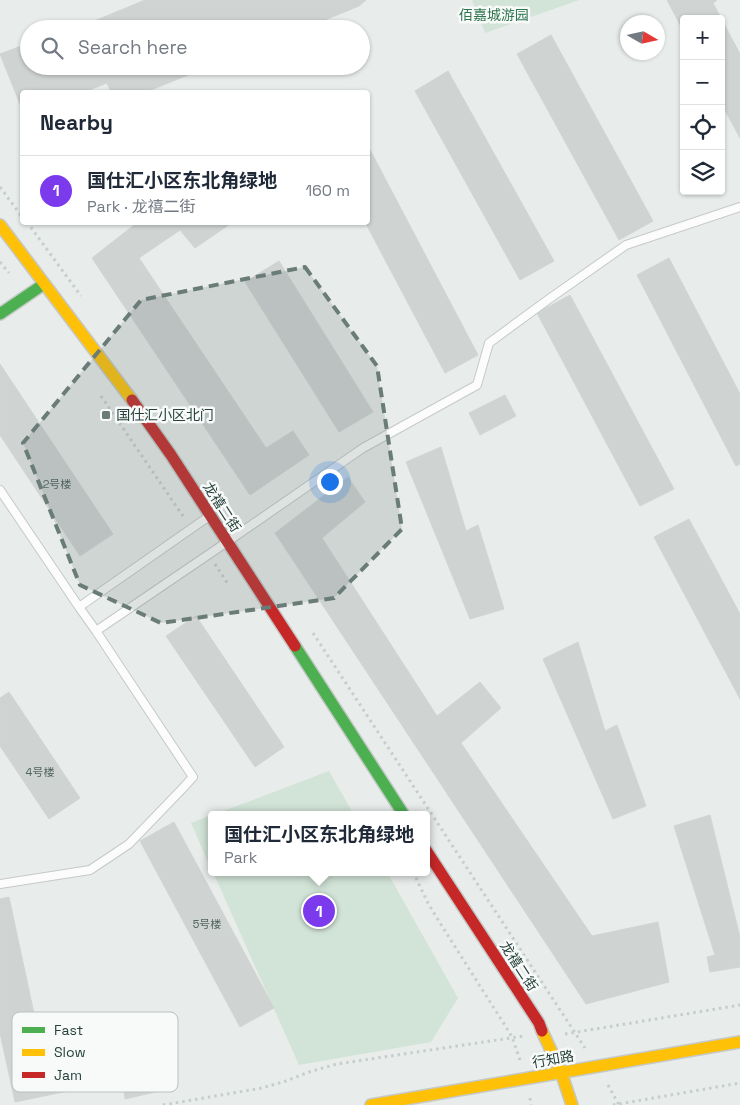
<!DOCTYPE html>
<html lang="en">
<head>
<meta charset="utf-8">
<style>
  body { margin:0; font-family:"Space Grotesk","Noto Sans SC",sans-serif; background:#f6f6f7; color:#1f2937 }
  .controls { position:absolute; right:15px; top:15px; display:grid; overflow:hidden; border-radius:5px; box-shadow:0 1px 4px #0004 }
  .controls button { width:45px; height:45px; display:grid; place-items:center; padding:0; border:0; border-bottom:1px solid #e0e1e3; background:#fff; color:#1f2937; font:25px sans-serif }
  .compass { position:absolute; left:620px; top:15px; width:45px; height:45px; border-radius:50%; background:#fff; box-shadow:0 1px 4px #0004; rotate:99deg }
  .you { position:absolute; left:329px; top:481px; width:18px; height:18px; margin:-12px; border:4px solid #fff; border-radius:50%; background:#1a73e8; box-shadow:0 0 0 8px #1a73e833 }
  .badge { display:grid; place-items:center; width:32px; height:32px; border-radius:50%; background:#7c3aed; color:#fff; font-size:16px; font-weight:700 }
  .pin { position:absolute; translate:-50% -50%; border:2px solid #fff; box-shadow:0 1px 5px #0006 }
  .popup { position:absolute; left:208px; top:811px; width:222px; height:65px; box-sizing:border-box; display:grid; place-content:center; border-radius:5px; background:#fff; filter:drop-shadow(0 1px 4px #0005); font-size:16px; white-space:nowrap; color:#747a83 }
  .popup b { font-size:19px; color:#1f2937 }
  .popup::after { content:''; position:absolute; left:50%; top:100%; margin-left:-10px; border:10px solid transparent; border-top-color:#fff }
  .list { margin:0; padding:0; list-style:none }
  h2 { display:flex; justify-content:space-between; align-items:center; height:65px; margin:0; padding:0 20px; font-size:21px }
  h2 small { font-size:16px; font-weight:400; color:#747a83 }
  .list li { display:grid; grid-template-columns:32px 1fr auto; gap:15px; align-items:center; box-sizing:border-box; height:70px; padding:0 20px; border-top:1px solid #e0e1e3 }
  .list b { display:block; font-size:19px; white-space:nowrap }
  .list p { margin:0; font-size:16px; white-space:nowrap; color:#747a83 }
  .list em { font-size:16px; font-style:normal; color:#747a83 }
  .icon { flex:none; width:28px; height:28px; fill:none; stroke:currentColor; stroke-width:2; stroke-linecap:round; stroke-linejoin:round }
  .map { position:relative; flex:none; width:740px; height:1105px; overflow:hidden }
  .search { position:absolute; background:#fff; box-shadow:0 1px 4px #0004; left:20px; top:20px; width:350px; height:55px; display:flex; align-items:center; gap:12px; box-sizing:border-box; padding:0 18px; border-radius:28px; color:#747a83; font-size:19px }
  .panel { position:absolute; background:#fff; box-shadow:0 1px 4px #0004; left:20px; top:90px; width:350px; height:135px; border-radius:5px }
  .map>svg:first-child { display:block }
</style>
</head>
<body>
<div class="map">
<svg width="740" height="1105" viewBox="0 0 740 1105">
  <rect width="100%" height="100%" fill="#e8ecea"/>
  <path fill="#d2e4d8" d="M472,0H579L485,33Z
    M329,771L354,815H213Z
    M211,815V869L191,823Z
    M213,872H387L458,998L431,1042L299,1065Z"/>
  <path fill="#cfd3d2" stroke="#d1d5d3" d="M145,0H366L359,6L303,29H75Z
    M667,0H717L713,3L740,54V138L721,103V19H684V32Z
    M551,35L653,221L619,240L517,54Z
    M29,43V66H210L146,92H111L107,83L84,92H22V109L0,54Z
    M448,71L554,261L520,280L415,91Z
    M368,146L478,355L445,373L365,222H368Z
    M138,222H233L195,248L180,230L139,258L266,448L293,431L309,455L250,495L92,258Z
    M669,258L740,394V464L736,466L637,275Z
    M279,261L373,412L339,432L245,282Z
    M570,295L674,489L640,506L537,313Z
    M0,364L113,534L80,556L0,435Z
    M505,395L516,416L480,435L469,413Z
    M441,447L466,531L478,525L504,609L470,619L406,462Z
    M348,477L365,502L322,538L437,716L480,682L501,708L461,743L592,936L658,922L669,982L586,1004L275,533Z
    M689,519L740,614V699L654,537Z
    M196,616L284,747L255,767L166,636Z
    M578,642L605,731L617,725L646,806L613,819L543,659Z
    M9,692L80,798L49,819L0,746V698Z
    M710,815L740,937V967L710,972L707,957L715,955L674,826Z
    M174,822L274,1008L240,1027L140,841Z
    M9,897L47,1074L64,1071L68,1091L15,1102L0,1033V899Z
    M166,1073L168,1089L125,1099L123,1083Z"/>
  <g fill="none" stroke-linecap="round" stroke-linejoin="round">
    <defs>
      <path id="lane" d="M0,490L79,607L208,517
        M79,607L96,631
        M0,884L90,870L129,844L182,789L193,777L96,631L227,542L363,448L477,385L489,343L549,299L626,245L740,207"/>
      <path id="fast" d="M0,314L44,284
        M295,646L404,815"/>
      <path id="slow" d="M0,225L132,400
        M542,1031L561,1072L572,1105
        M371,1105L740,1042"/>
      <path id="jam" d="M132,400L171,455L295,646
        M426,850L539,1023L542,1031"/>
    </defs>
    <use href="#lane" stroke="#c5c9c7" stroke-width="10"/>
    <use href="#fast" stroke="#c4c9c7" stroke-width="14"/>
    <use href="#slow" stroke="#c4c9c7" stroke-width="14"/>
    <use href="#jam" stroke="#c4c9c7" stroke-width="14"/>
    <path stroke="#c6cecc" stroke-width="3" stroke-dasharray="2.5 4" stroke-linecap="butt" d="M0,187L22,217
      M27,222L81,296
      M0,262L9,273
      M101,396L185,519
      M215,564L228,584
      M313,633L585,1048
      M413,872L428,903L440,923L506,1027L512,1037L520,1060
      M565,1034L740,1005
      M608,1085L619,1105
      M530,1098L531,1105
      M163,1105L262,1088L286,1081L309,1072L337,1064L524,1036
      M613,1105L740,1083"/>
    <use href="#lane" stroke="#fcfcfc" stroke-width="8"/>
    <use href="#fast" stroke="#4caf50" stroke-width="11"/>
    <use href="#slow" stroke="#ffc107" stroke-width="11"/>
    <use href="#jam" stroke="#c62828" stroke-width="11"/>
  </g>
  <path fill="#6a7c78" fill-opacity="0.2" stroke="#6a7c78" stroke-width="4" stroke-dasharray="10 6" stroke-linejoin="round" d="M305,267L377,366L402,529L334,598L161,623L80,585L23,443L141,300Z"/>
  <rect fill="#6a7c78" stroke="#f7faf9" stroke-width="2" x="101" y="410" width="10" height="10" rx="2.5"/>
  <g text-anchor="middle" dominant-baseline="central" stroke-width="5" stroke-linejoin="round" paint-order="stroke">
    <g font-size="11" fill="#516661">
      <text x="57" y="484">2号楼</text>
      <text x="40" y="772">4号楼</text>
      <text x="207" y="924">5号楼</text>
    </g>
    <g font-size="14" fill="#31754f" stroke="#f7faf9">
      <text x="494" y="15">佰嘉城游园</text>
    </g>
    <g font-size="14" fill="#26403a" stroke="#f7faf9" text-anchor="start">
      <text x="116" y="415">国仕汇小区北门</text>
    </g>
    <g font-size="14" fill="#26403a" stroke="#f7faf9">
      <text transform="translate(222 507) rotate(57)">龙禧二街</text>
      <text transform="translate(519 966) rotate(57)">龙禧二街</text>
      <text transform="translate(553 1059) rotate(-10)">行知路</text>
    </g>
  </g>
  <rect x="12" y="1012" width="166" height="80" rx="8" fill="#f7faf9" stroke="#b8c2c0" stroke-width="1"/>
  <rect x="22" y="1027" width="23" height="6" fill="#4caf50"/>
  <rect x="22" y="1049" width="23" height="7" fill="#ffc107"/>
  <rect x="22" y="1072" width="23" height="6" fill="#c62828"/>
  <g font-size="14" fill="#26403a">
    <text x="54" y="1035">Fast</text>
    <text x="54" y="1057">Slow</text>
    <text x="54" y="1080">Jam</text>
  </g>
</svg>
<div class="controls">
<button>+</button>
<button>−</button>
<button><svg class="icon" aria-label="locate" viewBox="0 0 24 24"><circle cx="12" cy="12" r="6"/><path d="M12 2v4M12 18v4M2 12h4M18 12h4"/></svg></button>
<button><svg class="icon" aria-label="layers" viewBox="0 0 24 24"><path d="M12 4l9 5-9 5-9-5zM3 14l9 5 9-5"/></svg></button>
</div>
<svg class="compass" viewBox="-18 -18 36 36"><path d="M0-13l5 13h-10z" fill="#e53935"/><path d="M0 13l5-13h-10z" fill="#747a83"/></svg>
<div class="you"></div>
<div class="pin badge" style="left:319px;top:911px">1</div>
<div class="popup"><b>国仕汇小区东北角绿地</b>Park</div>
<div class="search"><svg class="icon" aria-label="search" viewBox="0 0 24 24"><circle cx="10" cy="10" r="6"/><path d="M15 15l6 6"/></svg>Search here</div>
<section class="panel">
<h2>Nearby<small></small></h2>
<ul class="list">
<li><span class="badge">1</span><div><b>国仕汇小区东北角绿地</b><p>Park · 龙禧二街</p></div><em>160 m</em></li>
</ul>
</section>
</div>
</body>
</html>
